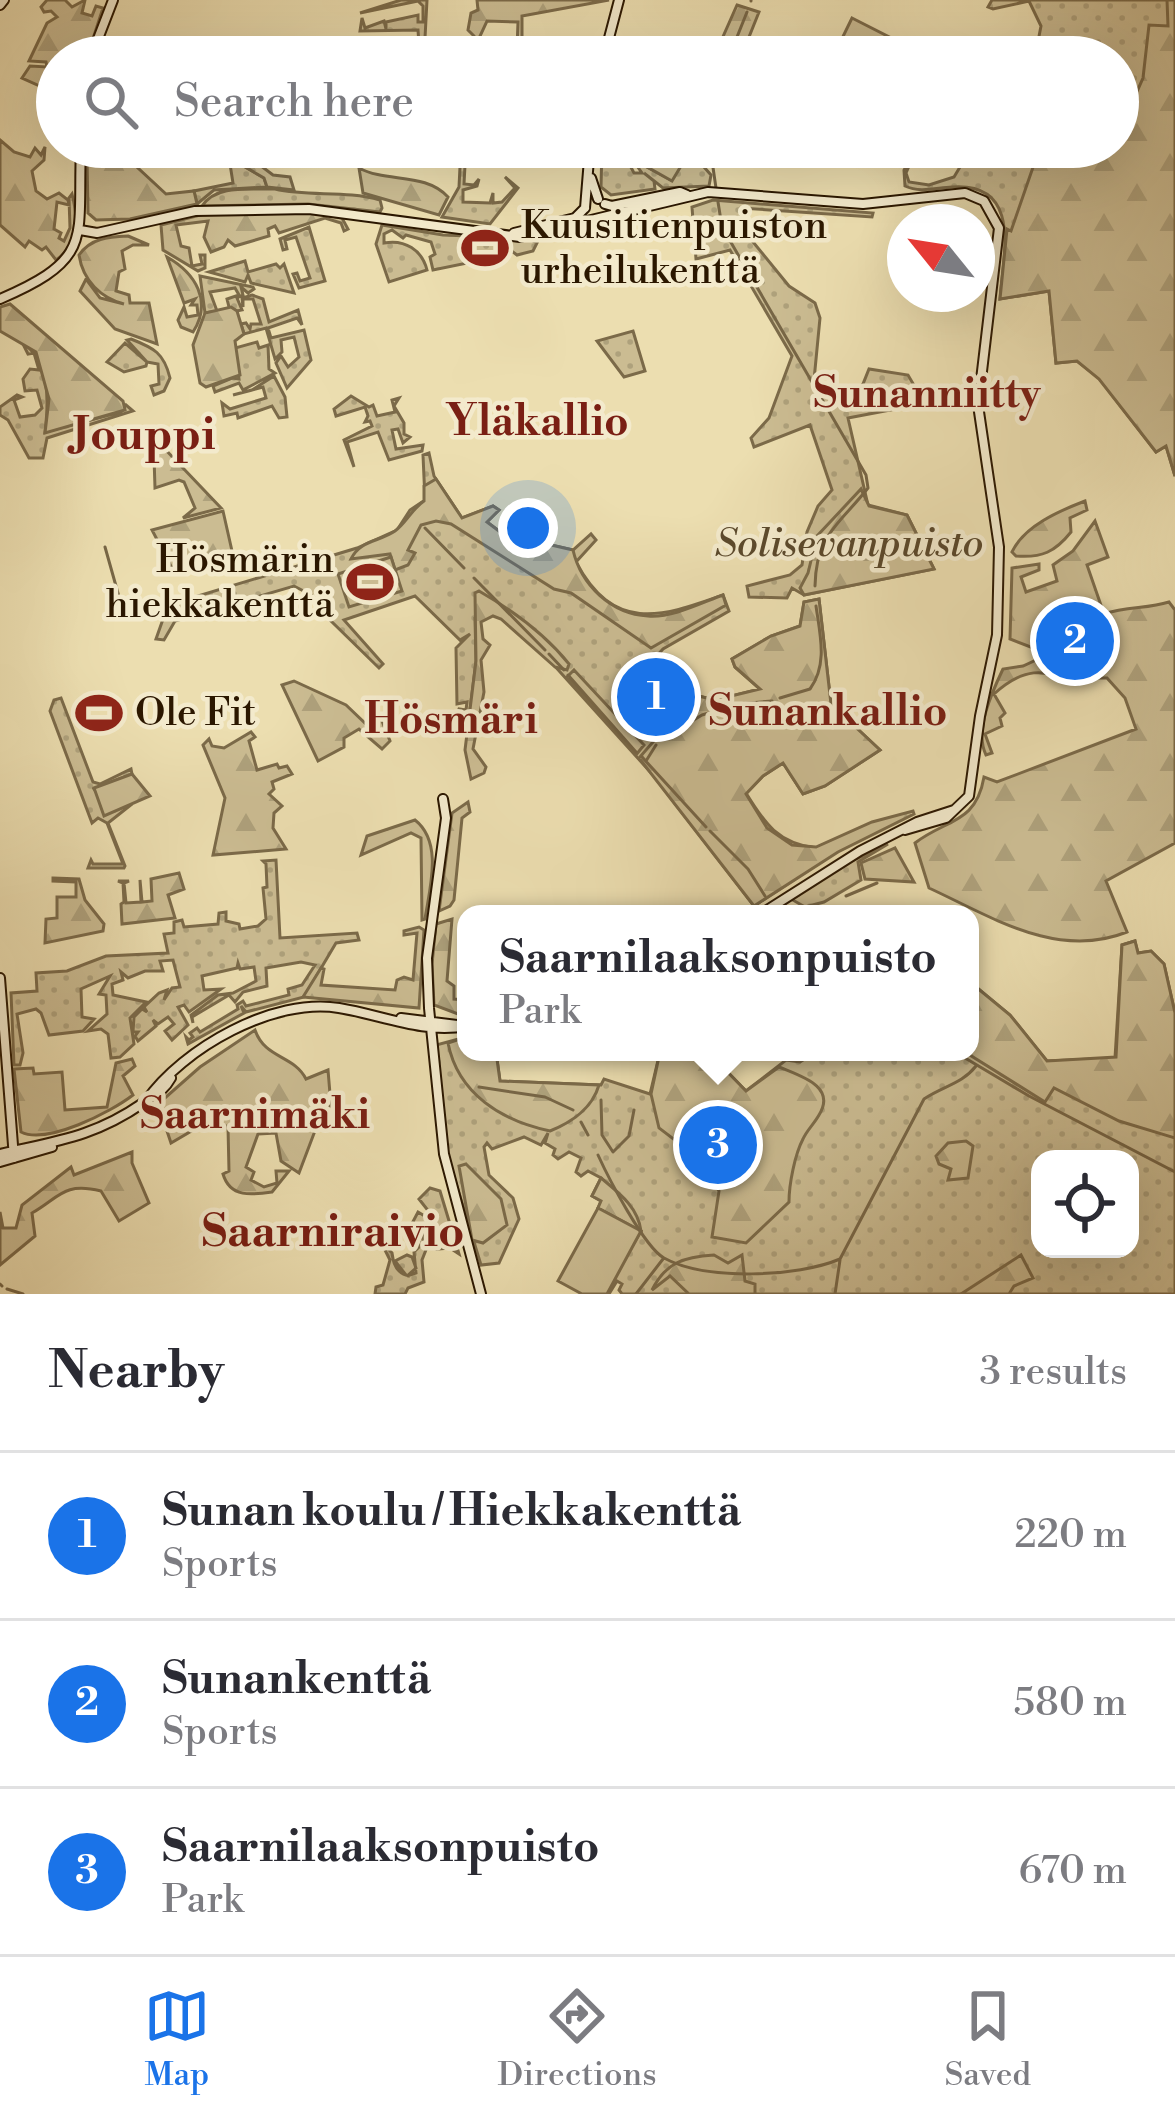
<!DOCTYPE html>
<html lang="en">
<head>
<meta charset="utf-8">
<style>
  body { margin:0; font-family:"Libre Bodoni",serif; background:#f7f7f7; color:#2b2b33 }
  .controls { position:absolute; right:36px; bottom:36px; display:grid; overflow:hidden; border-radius:24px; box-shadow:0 12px 48px #0002 }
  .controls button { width:108px; height:108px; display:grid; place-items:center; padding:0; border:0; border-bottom:3px solid #e1e1e2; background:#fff; color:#2b2b33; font:60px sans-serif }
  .compass { position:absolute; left:887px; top:204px; width:108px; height:108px; border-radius:50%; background:#fff; box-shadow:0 12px 48px #0002; rotate:300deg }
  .you { position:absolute; left:528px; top:528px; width:42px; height:42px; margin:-30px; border:9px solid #fff; border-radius:50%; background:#1a73e8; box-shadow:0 0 0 18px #1a73e833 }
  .badge { display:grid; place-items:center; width:78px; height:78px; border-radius:50%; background:#1a73e8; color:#fff; font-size:39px; font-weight:700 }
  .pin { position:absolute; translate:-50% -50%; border:6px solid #fff; box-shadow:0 3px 12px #0006 }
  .popup { position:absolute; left:457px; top:905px; width:522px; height:156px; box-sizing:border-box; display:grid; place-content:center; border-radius:24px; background:#fff; filter:drop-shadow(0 3px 9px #0005); font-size:39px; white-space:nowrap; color:#7c7c81 }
  .popup b { font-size:45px; color:#2b2b33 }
  .popup::after { content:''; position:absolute; left:50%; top:100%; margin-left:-24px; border:24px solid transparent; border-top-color:#fff }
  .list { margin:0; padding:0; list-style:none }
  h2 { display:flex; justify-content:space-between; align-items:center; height:156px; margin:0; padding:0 48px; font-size:51px }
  h2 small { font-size:39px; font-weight:400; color:#7c7c81 }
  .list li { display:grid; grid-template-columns:78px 1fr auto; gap:36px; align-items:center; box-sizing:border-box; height:168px; padding:0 48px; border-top:3px solid #e1e1e2 }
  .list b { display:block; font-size:45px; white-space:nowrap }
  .list p { margin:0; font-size:39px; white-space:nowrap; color:#7c7c81 }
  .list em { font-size:39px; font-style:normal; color:#7c7c81 }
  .icon { flex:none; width:66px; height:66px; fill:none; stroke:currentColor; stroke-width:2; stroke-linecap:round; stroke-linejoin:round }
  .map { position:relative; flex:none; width:1175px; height:1294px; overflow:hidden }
  .search { position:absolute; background:#fff; box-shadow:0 12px 48px #0002; left:36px; right:36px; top:36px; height:132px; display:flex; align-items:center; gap:30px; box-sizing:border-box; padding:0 42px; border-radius:66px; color:#7c7c81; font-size:45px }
  .sheet { height:660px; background:#fff }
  nav { display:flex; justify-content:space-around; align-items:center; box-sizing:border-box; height:168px; border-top:3px solid #e1e1e2; background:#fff; font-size:33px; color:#7c7c81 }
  nav a { display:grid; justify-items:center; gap:6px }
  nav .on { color:#1a73e8 }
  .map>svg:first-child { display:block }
</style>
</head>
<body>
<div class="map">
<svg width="1175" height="1294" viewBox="0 0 1175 1294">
  <defs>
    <pattern id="green-dots" width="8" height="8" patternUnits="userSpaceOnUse" patternTransform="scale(3)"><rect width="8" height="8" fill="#cbbc92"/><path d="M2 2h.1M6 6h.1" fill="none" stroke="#aea17c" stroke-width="1.8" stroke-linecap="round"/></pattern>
    <pattern id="forest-firs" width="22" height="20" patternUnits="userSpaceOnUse" patternTransform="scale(3)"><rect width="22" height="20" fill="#cbbc92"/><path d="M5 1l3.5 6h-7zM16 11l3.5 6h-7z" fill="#aea17c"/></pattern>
  </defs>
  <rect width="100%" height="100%" fill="#ecdeb0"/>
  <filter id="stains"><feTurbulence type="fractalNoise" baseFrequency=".00167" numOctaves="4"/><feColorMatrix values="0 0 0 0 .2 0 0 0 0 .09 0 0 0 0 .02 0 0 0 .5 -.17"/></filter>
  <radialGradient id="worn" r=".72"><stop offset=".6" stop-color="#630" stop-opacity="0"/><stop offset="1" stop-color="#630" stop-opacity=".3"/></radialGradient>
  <path fill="url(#green-dots)" stroke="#7b6a49" stroke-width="3" fill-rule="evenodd" d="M401,0H427L424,57L360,53L361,49L384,50L385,45H419L418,30L360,31L362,18L365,28L384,21L386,29V22L418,15V22H423V6L418,1L360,13Z
    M992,0H1175V476L1166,446L1156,452L1099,378L1077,361L1056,363L1049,291L1000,299C1003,256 1023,182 952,187C935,188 920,193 905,186L904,170L917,148L906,173L909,182L929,185L954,177L972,147H1118V57H1035L1041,26L1029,1L993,9L988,7Z
    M461,147H466L464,184L474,185L479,179L477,186L463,190V202L490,203L493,193V203L502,202L515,188L505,177L518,188L490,224L442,217L459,187Z
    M602,147H620L634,173H642L632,159L671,180L690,151L711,175L709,186L663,188L644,173L654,181L655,189L611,195L601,187Z
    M213,148L264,178L267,187L214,190L197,204L194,191L233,183L230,164L218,162Z
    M275,189C309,197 345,190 380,200L382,208L380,212L308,204L202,206C217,184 249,190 275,189Z
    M713,200L873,213L872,217L741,208L740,226L789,286L815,303L820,318L814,380L822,389L859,394L869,369L908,375L918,392L912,406L848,418L868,505L907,515L934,569L804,595L792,588L787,598L749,597L747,586L790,575L802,565L807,532L818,506L832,490L810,425L754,447L751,438L769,418L792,356L730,250L696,259L692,207Z
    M382,225L443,235L527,238L537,243L533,251L517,255L506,247L497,257L433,270L430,257L435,254L431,242L406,235L403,238L392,230L384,234V243C405,239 422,250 427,270L389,282L376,244Z
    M309,227L325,281L299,288L293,274L297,273L300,281L310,278L296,237L285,240L287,249L283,250L280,239Z
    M245,261L248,272L276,264L280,268L284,264L294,293L251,283L248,275L245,282L209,272Z
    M200,276L253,287L254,289L248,293L241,287L243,295L237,298L242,310L237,311L229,307L227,299L239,295L235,288L210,292L217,311L205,313Z
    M252,295L263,299L269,322L298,310L302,325L297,318L268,328L271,338L304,330L311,360L287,388L276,363L281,356L288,367L299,357L294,337L281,340L282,352L275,359L266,328L244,334L241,324L246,323L250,329L251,324H261L253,299H243V307L242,298Z
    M633,331L645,371L624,377L597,341Z
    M131,339C154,348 164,353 170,378L164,391L154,395L151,386L159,384L158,364L147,362L146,366L124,372L107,362L125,343L147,362L127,340Z
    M22,342C50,362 49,400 45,432L121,412L126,405L133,411L47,438L43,458H29L8,420L0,415V407L17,395L22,397L14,400L20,417L35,415L42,408L37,390L25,391L23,379L30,369L39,370L34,353L28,354Z
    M257,342L259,348L268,345L269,369L275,373L243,390L239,383L215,392L213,386L232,378L239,379L235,348Z
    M274,376L285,397L287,417L279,418L272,406L238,418L237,413L224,416L222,403L230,409L266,398L263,387L233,395L252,390Z
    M351,396L369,407L373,405L377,416L395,412L392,400L399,398L394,406L404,423V434L410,437L403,443L398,429L392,430L396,449L423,445L422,451L389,460L378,432L347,442L354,467L344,440L372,426L370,421L365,422L368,416L365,407L336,416L334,409Z
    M429,453L434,476L462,518L493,506L499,510L487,522L503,534L573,550L591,534L596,540L576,562C613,632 660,618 723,595L729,611L663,649L623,694L663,729L694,695L715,700L760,689L735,667L732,659L771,636L800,626L804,602L819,599L831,704L880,750L825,786L803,794L783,763L763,776L746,793C765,824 778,843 816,848L824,860L754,906L653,775L496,601L475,618L476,661L468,726L457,714L459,709L466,710L467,702L457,704L456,648L470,634L460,640L415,596L344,620L383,664L379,668L330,620L311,595L294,586L175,621L164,640L156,639L168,605L357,548L397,530L410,510L425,500L423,455Z
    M61,698L93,782L100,784L131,769L132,774L94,789L110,811L132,804L108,823L125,866L124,868H88L91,860L93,864H123L107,823L98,818L92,823L50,711L54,700Z
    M888,844L858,862L861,880L824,902L805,907L791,899L841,866Z
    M276,860L280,938L357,933L359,940L336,943L304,997L246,1012L241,1006L244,1013L188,1044L186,1037L189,1040L193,1037L190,1033L197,1028L200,1032L238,1009L237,1005L243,1001L246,1006L289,995L288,989L302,985L315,965L301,962L266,968L267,986L243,992L235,1002L229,995L192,1017L193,1023L191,1015L218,995L233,993L256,981L254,967L240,969L238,963L237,968L202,976L204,990L221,989L189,1012L184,1005L178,1007L188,1025L172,1040L165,1031L174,1024L168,1017L158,1024L153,1020L156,1026L138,1041L135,1036L138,1032H133L134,1017L142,1009L147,1012L144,1007L159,993L167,990L164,1000L172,988L180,987L173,960L160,961L163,971H145L128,978L121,972L123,980L112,984L113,995L146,1002L130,1018L134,1044L120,1057L111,1058L108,1034L101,1029L88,1031L107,1014L106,995L99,994L110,976L81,989L82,1017L94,1019L83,1031L49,1035L41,1013L36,1009L17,1014L23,1053L20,1065H14L11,993L37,991L36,973L67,971L106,956L168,953L164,934L174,933V922L182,920L184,927L218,924L219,913L226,912V921L239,924L240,929L258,926L266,919L263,888L267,887L266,864L263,861Z
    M1135,941L1138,953L1151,951L1164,964L1175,1013V1294H622L619,1290L622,1284L617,1281L609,1294H604L641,1231L598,1208L601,1201L592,1196L601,1178L588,1171L581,1176L576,1172L581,1158L569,1152L558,1159L553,1155L555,1149L545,1143L548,1133L541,1145L524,1137L492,1149L487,1143L484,1147L489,1175L513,1198L519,1219L499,1263L481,1265L447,1154L436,1045L466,1037V1052H496L500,1081L601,1085L604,1079L650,1094L660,1052H715L714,1058L746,1091L786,1060L800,1062L816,1052H970V982L1010,1015L1047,1061L1115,1058L1122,945ZM1040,1159H1130V1249H1040Z
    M430,1188L440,1191L459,1254L450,1248L438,1249L444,1237L438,1234L430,1213L419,1199Z
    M418,1212L428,1218L433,1232L422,1260L424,1282L408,1288L405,1294H375L376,1287L383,1285L390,1260L381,1242L392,1253C393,1263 396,1272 406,1275L395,1261L407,1255L412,1257L416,1268L407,1276L416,1273L414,1252L423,1243L425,1232L418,1229L423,1234L417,1246L416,1237L406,1235Z"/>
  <path fill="url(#forest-firs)" stroke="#7b6a49" stroke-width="3" d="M47,0H65L72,7L85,0L82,13L92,16L96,6L103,8L87,57H57V88L42,87L22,78L30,66L47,67L46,62L29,61L47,23L57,17L51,11L44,12L41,7Z
    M477,0H609L522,16V40L531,51L529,57H512L517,49L518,22L487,21L480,36L479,57H473L474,36L468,30L471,13L478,10Z
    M1167,0H1175V476L1166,446L1156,452L1099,379L1077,361L1056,363L1049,291L1000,299L1007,229L1011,231L1040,147H1118V134L1143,78L1149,25L1168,26Z
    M737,5L759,12L741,57H714Z
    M852,18L897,41L889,57H833Z
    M0,140L14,152L30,157L35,148L41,155L45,147L44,160L32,171L36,191L47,199L59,193L68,200L69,205L57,202L54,229L61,233L59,238L64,241L70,228L69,198L72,194C79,222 79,244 56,260L46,247L42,250L29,241L25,247L0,225Z
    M102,147H112L140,165L138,168L166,194L194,191L197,204L130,219L96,220L88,213L87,158L94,157Z
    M211,147H250L252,159L273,175L290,177L294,190L267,187L264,178Z
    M359,168C387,183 425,172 448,197L439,215L363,193Z
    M208,213H315L342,218L348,229L344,231L341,223L325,218L279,233L275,226L268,229L269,236L235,246L228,240L224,247L211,252L204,237L208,221L176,225L181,246L189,248L192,266L202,264L200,255H205V268L198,271L163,250L161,225Z
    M128,236L149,245H133L122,251L125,269L119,272L116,291L129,295L130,303H149L157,344L115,329L80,291L86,279L100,298L124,304C101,298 83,281 79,255C91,238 108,237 128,236Z
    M167,257C195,273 213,301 193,332L181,327L178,320L184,307L187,317L198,315L197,305H191L195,299L184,303Z
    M10,304L123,401L125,410L45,433L49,399L36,352L0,331V307Z
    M231,307L237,311L244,334L235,341L240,375L206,387L200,383L193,345L205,313Z
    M162,446L221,508L183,518L195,508L184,482L179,480L155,488L154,457Z
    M436,479L462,518L493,506L499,510L487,522L503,534L573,550C581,585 611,614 648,616C672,618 701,603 723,595L726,605L651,648L571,593L554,589L451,524L436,521L421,525L408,550L415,553L408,565L395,570L390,554L351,559C360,540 379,542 395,531C406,523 412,509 424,501V486Z
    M861,489L869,506L907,515L934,569L804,595L800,588L808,573L817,536Z
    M1085,501L1087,510L1070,518L1071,532C1055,552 1042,558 1016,556L1012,552C1024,526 1059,511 1085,501Z
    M223,511L232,551L174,572L152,530Z
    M1095,521L1108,557L1087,565L1104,614C1127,606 1147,609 1169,602L1175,610V843L1106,881L1127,932C1057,960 992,917 929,888L915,843C946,819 976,824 984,777L997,782L1136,729L1125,698L1107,678H1088L1078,684C1043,667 1023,668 994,694L1005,713L1000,718L1002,726L985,734L992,753L986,755C974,731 992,692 1003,669L1023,666L1049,654L1010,639L1012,568L1039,564V570L1021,577L1026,592L1057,581L1053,565L1073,551Z
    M479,591C512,610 544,633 569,664L567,670L555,667L501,619L493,616L481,622L483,639L490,645L481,660L484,692L473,749L486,767L484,773L471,779L465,750L476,661L475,593Z
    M819,599L831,704L880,750L825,786L803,794L783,763L763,776L746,794L767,828L792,845L816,847L872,822L913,811L914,814L838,852L754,906L639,758L694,695L715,700L760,689L735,667L732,659L771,636L800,626L804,602Z
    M574,670L644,745L636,755L567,677Z
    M294,681L346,705L366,724L375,718L382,721L390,741L382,749L359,729L344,738V747L318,761L282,685Z
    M251,732L255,737L249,741L257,770L277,764L279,768L287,766L292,774L272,782L274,789L269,794L282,806L274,813L273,828L286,849L213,855L225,798L203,745L209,739L212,746L224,748Z
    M132,774L150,796L104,816L94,788Z
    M468,802L470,812L462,818L454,900L450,906L439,911L452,813Z
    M415,820C443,842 430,887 425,919L422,920L421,838L411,833L361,855L367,836Z
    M895,848L914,882L865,879L861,863Z
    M179,873L184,889L168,895L175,918L122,924L121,904L124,902L123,883L118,881H129L124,883L126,903L141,902L140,880L142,902L152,901L151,879Z
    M53,878L79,879L85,900L104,924L103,931L45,943L46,919L57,918V897H76V882L53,881Z
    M452,919L447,981L454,986V999L466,1000V1017L434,1005L432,964L436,924Z
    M419,927L424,930L419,1008L303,997L321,968L324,969L321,985L395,990L397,980L404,977L413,980L417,933L404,935V931Z
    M1135,941L1138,953L1151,951L1164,964L1175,1013V1138L1119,1121L1054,1088L1045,1102L965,1052H970V982L1010,1015L1047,1061L1116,1057L1122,945Z
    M255,1030C265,1059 294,1055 306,1079L328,1070L331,1106L324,1107L299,1173L281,1161L276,1133L258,1134L246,1167L254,1172L251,1180L264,1187L277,1183L276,1171H289L272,1192C252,1195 230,1198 223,1174L229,1171L228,1127L212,1119L171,1143L158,1104L200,1067Z
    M466,1037V1052H496L500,1081L599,1085C592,1109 572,1122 550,1131C502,1121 458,1094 448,1043Z
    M660,1052H715L714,1058L746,1091L779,1067C800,1076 837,1086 819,1115C814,1124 807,1130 803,1139C795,1154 789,1184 789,1202L746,1243L712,1237L719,1191L701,1160L659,1128L651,1094Z
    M132,1059L135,1066L123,1076L133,1095C111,1112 47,1145 21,1132L14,1069L33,1068L34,1074L62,1072L65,1110L107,1107L116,1063Z
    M966,1141L973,1146L968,1178L948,1180L951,1169L939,1164L936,1156L948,1143Z
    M132,1152V1163L149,1203L119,1221L101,1191C63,1182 60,1197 32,1213L35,1236L0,1265V1212L3,1228H16L22,1205L71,1167L74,1175Z
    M466,1164L501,1199L507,1225L483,1243L472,1240L459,1166Z
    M601,1178C619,1193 638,1207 641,1231L598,1208L601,1201L592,1196Z
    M714,1255L728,1263L742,1255L745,1281L755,1284V1294H689L670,1276L652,1290C666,1262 684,1257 714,1255Z
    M1021,1255L1033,1278L1014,1286L1009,1294H961Z"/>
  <path fill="#cbbc92" stroke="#7b6a49" stroke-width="3" d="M625,147H683L690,151L672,181L626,155Z
    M391,557L402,591L349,607L338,574Z
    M1066,611L1105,643L1104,650L1084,668L1061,655L1046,638L1059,614Z
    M649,665L689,700L663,730L623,695Z
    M598,1208L641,1231L607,1294H582L558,1281Z"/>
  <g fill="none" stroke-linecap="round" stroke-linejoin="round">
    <path stroke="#776646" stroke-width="3" d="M751,1V0
      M733,57L731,52L747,12
      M710,147L716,188
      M718,202L722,227L866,475L868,488C839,525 816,534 815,586
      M425,528L464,568
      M105,547L125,618
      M474,578L545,650
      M549,654L564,670
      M568,675L636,752
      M780,698L810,689C828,664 820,635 816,606
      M737,704L772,701
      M664,738L702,715L729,707
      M642,757L706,827
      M646,761L656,745
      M710,831L748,869L765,896
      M846,896L877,883
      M955,1052L1029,1096L1175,1172
      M479,1087L545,1097L573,1110
      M601,1100L602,1135L613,1152L629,1136L634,1110
      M581,1122L588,1135
      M598,1155C608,1177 644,1247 664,1258C706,1281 798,1277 840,1259L924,1099C943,1086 962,1084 976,1066
      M0,1284L2,1286
      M7,1289L23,1294
      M636,1294L663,1259
      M835,1294L840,1260"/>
    <defs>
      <path id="secondary" d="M0,5L4,0
        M91,57L113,0
        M604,57L619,0
        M591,178L598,199
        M605,204L612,206L680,192L687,195
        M585,208L590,147
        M80,230L97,233L195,211L309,209L520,237L708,192L863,204L965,193L984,201L999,228L978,405L999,547L997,635L980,716L969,796L946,818L905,830
        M514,233L575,218L585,208
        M0,299C96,258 77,238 81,147
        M443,799L446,818L427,958L429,1008L444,1154L481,1294
        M761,914L860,851L917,822L954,810
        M0,978L14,1158
        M401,1018L457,1025
        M146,1101C183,1048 274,997 339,1008C382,1015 423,1034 466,1026
        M0,1154C56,1141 94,1137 143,1103C155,1095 164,1091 171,1078
        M0,1162L52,1147"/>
    </defs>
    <use href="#secondary" stroke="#2b1700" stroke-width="12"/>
    <use href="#secondary" stroke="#f3eacc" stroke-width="8"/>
  </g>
  <defs>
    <symbol id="stadium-bare" viewBox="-9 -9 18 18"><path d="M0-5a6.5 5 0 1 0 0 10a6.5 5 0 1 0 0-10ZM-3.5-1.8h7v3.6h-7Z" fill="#8f2418" stroke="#f3eacc" stroke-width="2.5" paint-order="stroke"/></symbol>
  </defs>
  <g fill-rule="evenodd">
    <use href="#stadium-bare" x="452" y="215" width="66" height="66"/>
    <use href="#stadium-bare" x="337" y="549" width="66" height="66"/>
    <use href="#stadium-bare" x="66" y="680" width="66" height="66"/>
  </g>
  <g text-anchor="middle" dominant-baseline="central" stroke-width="9" stroke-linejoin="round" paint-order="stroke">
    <g font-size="39" fill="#2b1700" stroke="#f3eacc" text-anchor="start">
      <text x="521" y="226">Kuusitienpuiston<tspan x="521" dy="45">urheilukenttä</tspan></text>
      <text x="334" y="560" text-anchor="end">Hösmärin<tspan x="334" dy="45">hiekkakenttä</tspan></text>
      <text x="135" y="713">Ole Fit</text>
    </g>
    <g font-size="39" font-style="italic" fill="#5b492c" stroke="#f3eacc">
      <text x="849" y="544">Solisevanpuisto</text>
    </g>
    <g font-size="42" font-weight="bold" fill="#7a1f14" stroke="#f3eacc">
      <text x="927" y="394">Sunanniitty</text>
      <text x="537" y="422">Yläkallio</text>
      <text x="828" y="712">Sunankallio</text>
      <text x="451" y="720">Hösmäri</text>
      <text x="255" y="1115">Saarnimäki</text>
    </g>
    <g font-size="45" font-weight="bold" fill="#7a1f14" stroke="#f3eacc">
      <text x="144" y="435">Jouppi</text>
      <text x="333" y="1232">Saarniraivio</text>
    </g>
  </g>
  <rect width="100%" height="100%" filter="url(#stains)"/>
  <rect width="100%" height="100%" fill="url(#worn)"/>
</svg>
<div class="controls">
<button><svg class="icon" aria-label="locate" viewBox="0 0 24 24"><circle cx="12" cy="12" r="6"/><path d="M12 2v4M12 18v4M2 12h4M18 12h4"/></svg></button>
</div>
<svg class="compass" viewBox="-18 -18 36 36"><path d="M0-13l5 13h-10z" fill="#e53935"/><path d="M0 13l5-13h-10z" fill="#7c7c81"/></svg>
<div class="you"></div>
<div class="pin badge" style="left:656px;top:697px">1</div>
<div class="pin badge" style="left:1075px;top:641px">2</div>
<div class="pin badge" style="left:718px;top:1145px">3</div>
<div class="popup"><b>Saarnilaaksonpuisto</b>Park</div>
<div class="search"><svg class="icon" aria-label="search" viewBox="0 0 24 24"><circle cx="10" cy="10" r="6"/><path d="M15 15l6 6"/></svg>Search here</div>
</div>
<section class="sheet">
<h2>Nearby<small>3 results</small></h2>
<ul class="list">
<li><span class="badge">1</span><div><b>Sunan koulu / Hiekkakenttä</b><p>Sports</p></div><em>220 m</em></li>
<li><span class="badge">2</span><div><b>Sunankenttä</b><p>Sports</p></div><em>580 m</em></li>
<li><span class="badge">3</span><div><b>Saarnilaaksonpuisto</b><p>Park</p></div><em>670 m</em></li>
</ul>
</section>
<nav>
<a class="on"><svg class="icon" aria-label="map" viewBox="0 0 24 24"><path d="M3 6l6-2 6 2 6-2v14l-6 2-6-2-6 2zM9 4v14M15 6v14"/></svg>Map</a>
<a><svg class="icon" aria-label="directions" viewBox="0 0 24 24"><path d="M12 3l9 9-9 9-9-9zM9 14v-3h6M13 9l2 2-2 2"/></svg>Directions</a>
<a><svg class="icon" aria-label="saved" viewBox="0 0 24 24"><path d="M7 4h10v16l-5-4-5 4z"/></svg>Saved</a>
</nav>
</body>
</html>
